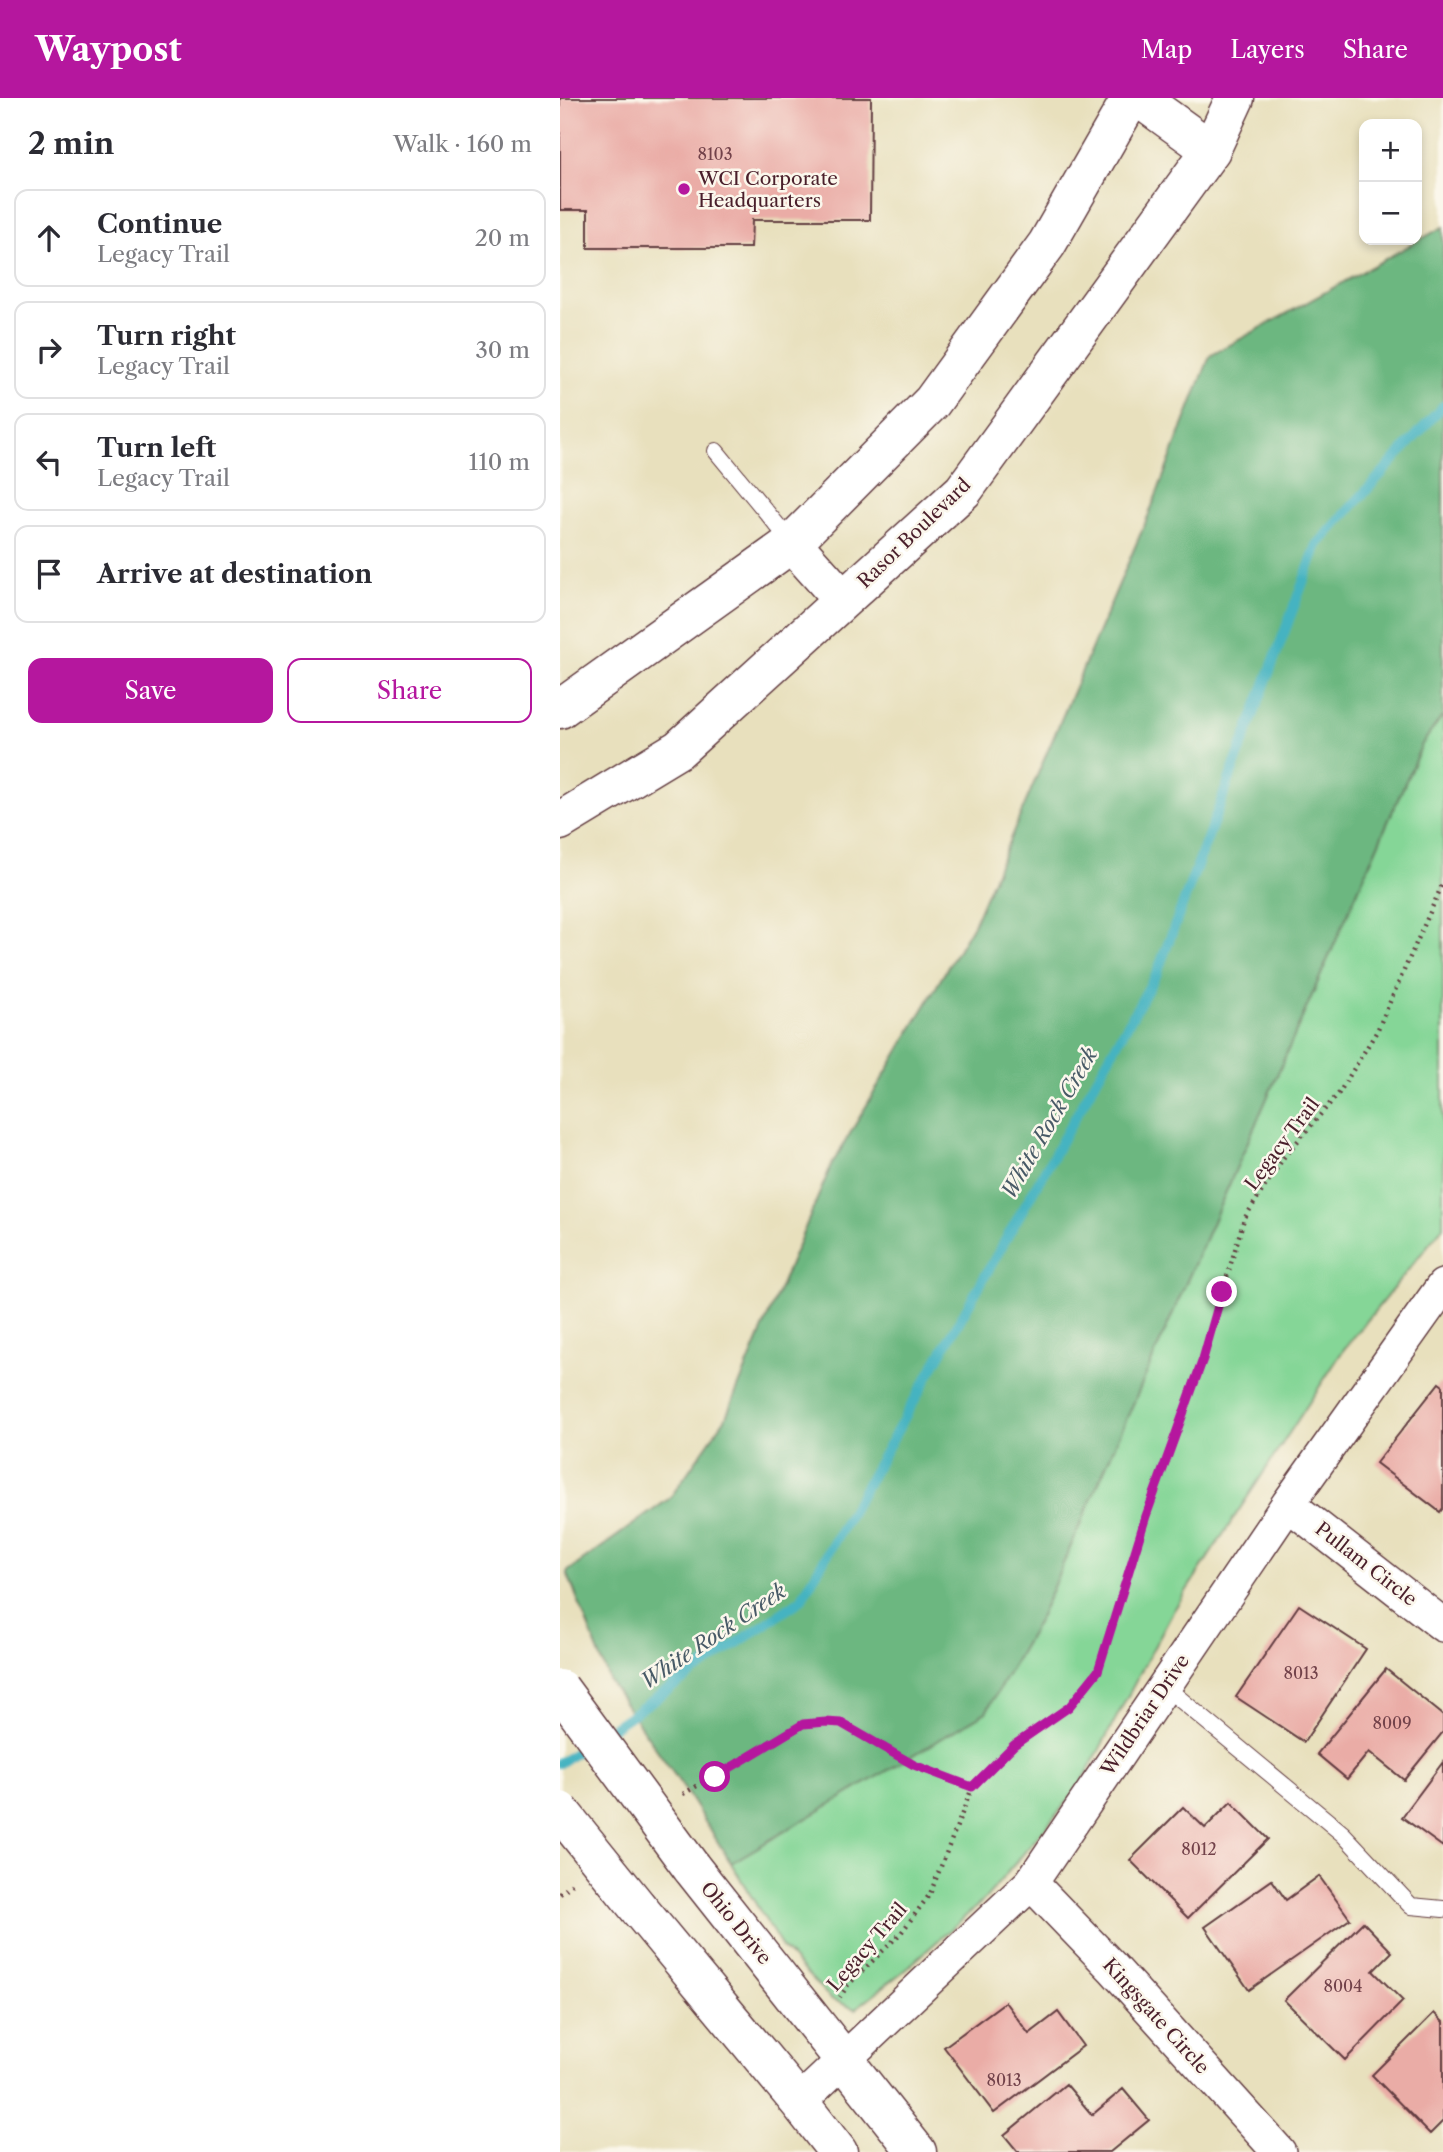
<!DOCTYPE html>
<html lang="en">
<head>
<meta charset="utf-8">
<style>
  body { margin:0; font-family:"Libre Caslon Text",serif; background:#f2f2f3; color:#2b2b33 }
  .controls { position:absolute; right:21px; top:21px; display:grid; overflow:hidden; border-radius:14px; box-shadow:0 4px 10px #0003 }
  .controls button { width:63px; height:63px; display:grid; place-items:center; padding:0; border:0; border-bottom:2px solid #e1e1e2; background:#fff; color:#2b2b33; font:35px sans-serif }
  .stop { position:absolute; width:21px; height:21px; margin:-16px; border:5px solid #b5179e; border-radius:50%; background:#fff }
  .stop.end { background:#b5179e; border-color:#fff; box-shadow:0 2px 7px #0008 }
  .list { margin:0; padding:0; list-style:none }
  h2 { display:flex; justify-content:space-between; align-items:center; height:91px; margin:0; padding:0 28px; font-size:30px }
  h2 small { font-size:23px; font-weight:400; color:#7c7c81 }
  .list li { display:grid; grid-template-columns:46px 1fr auto; gap:21px; align-items:center; box-sizing:border-box; height:98px; margin:0 14px 14px; padding:0 14px; border:2px solid #e1e1e2; border-radius:14px }
  .list b { display:block; font-size:26px; white-space:nowrap }
  .list p { margin:0; font-size:23px; white-space:nowrap; color:#7c7c81 }
  .list em { font-size:23px; font-style:normal; color:#7c7c81 }
  .actions { display:flex; gap:14px; padding:21px 28px }
  .actions a { flex:1; padding:16px 0; border:2px solid #b5179e; border-radius:14px; text-align:center; font-size:24px; color:#b5179e }
  .actions .main { background:#b5179e; color:#fff }
  .icon { flex:none; width:38px; height:38px; fill:none; stroke:currentColor; stroke-width:2; stroke-linecap:round; stroke-linejoin:round }
  .map { position:relative; flex:none; width:883px; height:2054px; overflow:hidden }
  header { display:flex; align-items:center; gap:42px; box-sizing:border-box; height:98px; padding:0 35px; background:#b5179e; color:#fff }
  header strong { font-size:33px }
  nav { display:flex; gap:38px; margin-inline-start:auto; font-size:24px }
  main { display:flex }
  aside { flex:1; background:#fff }
  .map>svg:first-child { display:block }
</style>
</head>
<body>
<header>
<strong>Waypost</strong>
<nav><a>Map</a><a>Layers</a><a>Share</a></nav>
</header>
<main>
<aside>
<h2>2 min<small>Walk · 160 m</small></h2>
<ul class="list">
<li><svg class="icon" aria-label="ahead" viewBox="0 0 24 24"><path d="M12 20V5M6 11l6-6 6 6"/></svg><div><b>Continue</b><p>Legacy Trail</p></div><em>20 m</em></li>
<li><svg class="icon" aria-label="right" viewBox="0 0 24 24"><path d="M7 20v-9h11M14 6l5 5-5 5"/></svg><div><b>Turn right</b><p>Legacy Trail</p></div><em>30 m</em></li>
<li><svg class="icon" aria-label="left" viewBox="0 0 24 24"><path d="M17 20v-9H6M10 6l-5 5 5 5"/></svg><div><b>Turn left</b><p>Legacy Trail</p></div><em>110 m</em></li>
<li><svg class="icon" aria-label="arrive" viewBox="0 0 24 24"><path d="M6 21V4h12l-3 4 3 4H6"/></svg><div><b>Arrive at destination</b></div></li>
</ul>
<div class="actions"><a class="main">Save</a><a>Share</a></div>
</aside>
<div class="map">
<svg width="883" height="2054" viewBox="0 0 883 2054">
  <rect width="100%" height="100%" fill="#fbf7ec"/>
  <filter id="ink" filterUnits="userSpaceOnUse"><feTurbulence type="fractalNoise" baseFrequency=".0143" numOctaves="2"/><feDisplacementMap in="SourceGraphic" scale="14" xChannelSelector="R" yChannelSelector="G"/><feConvolveMatrix kernelMatrix="1 2 1 2 8 2 1 2 1" color-interpolation-filters="sRGB"/></filter>
  <filter id="wash" filterUnits="userSpaceOnUse"><feTurbulence type="fractalNoise" baseFrequency=".00686" numOctaves="4" result="noise"/><feDisplacementMap in="SourceGraphic" scale="28" xChannelSelector="R" yChannelSelector="G"/><feGaussianBlur stdDeviation="1.57" result="paint"/><feColorMatrix in="noise" values="0 0 0 0 0 0 0 0 0 0 0 0 0 0 0 0 0 1.4 0 .05"/><feComposite in="paint" operator="in"/></filter>
  <g filter="url(#wash)">
    <rect width="100%" height="100%" fill="#e8e0bd"/>
    <path fill="#85d697" stroke="#687a61" stroke-width="2" d="M883,617V1129L784,1251L612,1515L519,1690L425,1801L346,1871L295,1911L271,1901L223,1851L171,1765L426,1614L478,1523L862,646Z"/>
    <path fill="#6cb780" stroke="#5b6b56" stroke-width="2" d="M883,129V617L862,646L478,1523L426,1614L171,1765L127,1695L50,1584L7,1474L110,1400L165,1321L271,1068L415,823L589,416L650,258Z"/>
    <g fill="none" stroke-linecap="round" stroke-linejoin="round">
      <path stroke="#45b3c1" stroke-width="10" d="M0,1665L241,1502L597,875L757,447L883,308"/>
    </g>
    <g id="blocks">
      <path fill="#eaaca6" d="M0,0H311L310,122H192L191,150H28V112H0Z
        M879,1285L883,1288V1410L880,1414L816,1365Z
        M739,1507L806,1551L744,1644L676,1599Z
        M826,1571L883,1617V1634L844,1682L809,1654L787,1681L757,1656Z
        M883,1664V1749L842,1719Z
        M671,1704L708,1741L628,1820L570,1762L623,1709L645,1730Z
        M759,1778L790,1821L689,1892L645,1829L712,1782L726,1802Z
        M803,1824L832,1854L813,1873L843,1903L785,1962L724,1902Z
        M445,1904L469,1936L498,1914L523,1948L434,2015L384,1949Z
        M874,1915L883,1924V2023L870,2036L812,1977Z
        M506,1986L532,2017L563,1991L589,2022L550,2054H458L444,2037Z"/>
    </g>
  </g>
  <g filter="url(#ink)">
    <use href="#blocks" fill-opacity="0" stroke="#623c41" stroke-width="2"/>
    <g fill="none" stroke-linecap="round" stroke-linejoin="round">
      <defs>
        <path id="lane" d="M156,353L232,445
          M604,1588L783,1736L851,1808L883,1811"/>
        <path id="street" d="M728,1406L883,1527
          M471,1785L553,1870L719,2054
          M239,2004L471,1785L728,1406L883,1188"/>
        <path id="secondary" d="M579,0L651,52
          M232,445L283,502
          M0,611L232,445L372,304L487,146L571,0
          M0,723L119,651L403,393L651,52L675,0
          M131,1769L357,2054
          M79,1811L239,2004L278,2054"/>
      </defs>
      <use href="#lane" stroke="#623c41" stroke-width="18"/>
      <use href="#street" stroke="#623c41" stroke-width="36"/>
      <use href="#secondary" stroke="#623c41" stroke-width="41"/>
      <path stroke="#623c41" stroke-width="4.5" stroke-dasharray="2 5" stroke-linecap="butt" d="M412,1690L454,1647L509,1609L538,1573L586,1418L643,1261L684,1121L724,1059L779,995L817,933L883,785
        M123,1696L243,1626L266,1624L281,1625L354,1667L412,1690L370,1796L341,1835L288,1887L280,1899
        M0,1796L13,1785"/>
      <use href="#lane" stroke="#fff" stroke-width="16"/>
      <use href="#street" stroke="#fff" stroke-width="33"/>
      <use href="#secondary" stroke="#fff" stroke-width="38"/>
      <defs>
        <path id="secondary-bridge" d="M0,1591L131,1769
          M0,1713L79,1811"/>
      </defs>
      <use href="#secondary-bridge" stroke="#623c41" stroke-width="41" stroke-linecap="butt"/>
      <use href="#secondary-bridge" stroke="#fff" stroke-width="38"/>
    </g>
  </g>
  <g fill="none" stroke-linecap="round" stroke-linejoin="round" filter="url(#ink)">
    <path stroke="#b5179e" stroke-width="9" d="M155,1679L243,1626L266,1624L281,1625L354,1667L412,1689L454,1647L509,1609L538,1573L586,1418L643,1261L662,1194"/>
  </g>
  <circle fill="#b5179e" stroke="#fbf7ec" stroke-width="2.5" cx="124" cy="91" r="7"/>
  <g text-anchor="middle" dominant-baseline="central" stroke-width="5" stroke-linejoin="round" paint-order="stroke">
    <g font-size="16" fill="#72424a">
      <text x="155" y="56">8103</text>
      <text x="741" y="1575">8013</text>
      <text x="832" y="1625">8009</text>
      <text x="639" y="1751">8012</text>
      <text x="783" y="1888">8004</text>
      <text x="444" y="1982">8013</text>
    </g>
    <g font-size="19" fill="#4a1f2b" stroke="#fbf7ec" text-anchor="start">
      <text x="138" y="80">WCI Corporate<tspan x="138" dy="22">Headquarters</tspan></text>
    </g>
    <g font-size="19" fill="#4a1f2b" stroke="#fbf7ec">
      <text transform="translate(354 435) rotate(-44)">Rasor Boulevard</text>
      <text transform="translate(722 1046) rotate(-53)">Legacy Trail</text>
      <text transform="translate(806 1466) rotate(38)">Pullam Circle</text>
      <text transform="translate(585 1617) rotate(-56)">Wildbriar Drive</text>
      <text transform="translate(176 1825) rotate(51)">Ohio Drive</text>
      <text transform="translate(307 1849) rotate(-49)">Legacy Trail</text>
      <text transform="translate(596 1918) rotate(48)">Kingsgate Circle</text>
    </g>
    <g font-size="21" font-style="italic" fill="#485a67" stroke="#fbf7ec">
      <text transform="translate(489 1025) rotate(-60)">White Rock Creek</text>
      <text transform="translate(153 1538) rotate(-34)">White Rock Creek</text>
    </g>
  </g>
</svg>
<div class="controls">
<button>+</button>
<button>−</button>
</div>
<div class="stop" style="left:155px;top:1679px"></div>
<div class="stop end" style="left:662px;top:1194px"></div>
</div>
</main>
</body>
</html>
